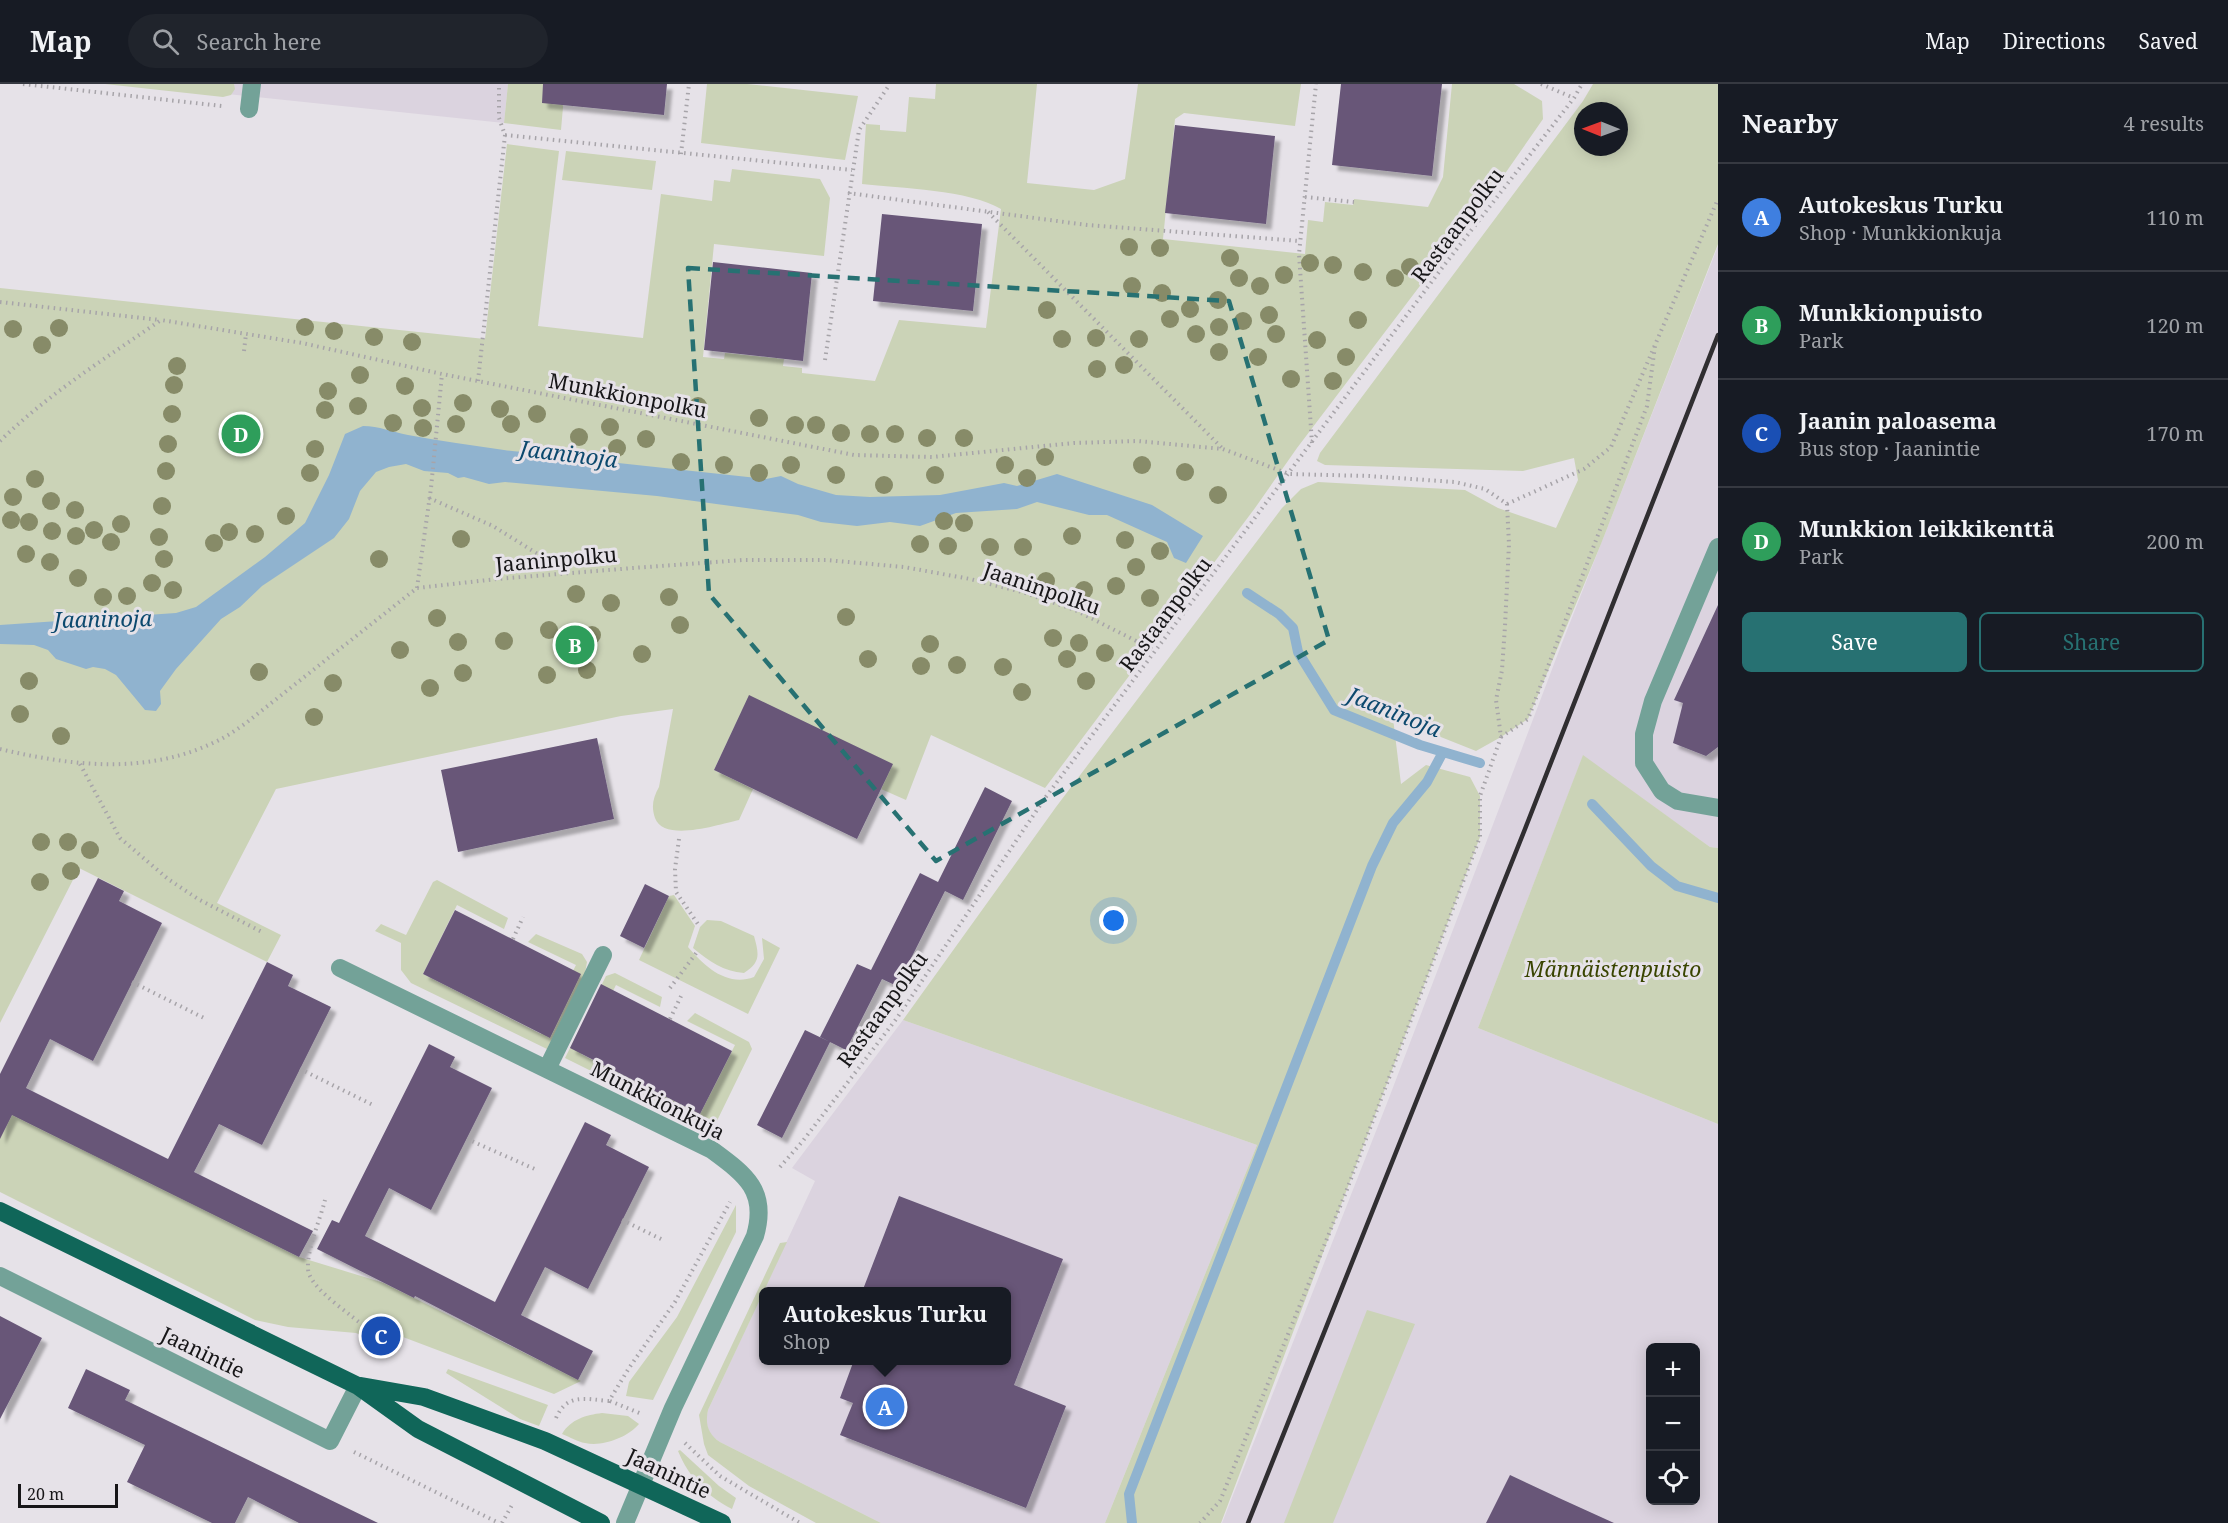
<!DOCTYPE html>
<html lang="en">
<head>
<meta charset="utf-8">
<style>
  body { margin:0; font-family:"Noto Serif",serif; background:#20242c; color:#f1f3f6 }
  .controls { position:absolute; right:18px; bottom:18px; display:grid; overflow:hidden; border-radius:9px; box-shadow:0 3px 15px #0003 }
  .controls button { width:54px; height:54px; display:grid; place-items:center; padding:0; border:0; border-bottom:2px solid #363941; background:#171b24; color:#f1f3f6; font:30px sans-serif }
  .compass { position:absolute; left:1574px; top:18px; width:54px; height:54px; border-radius:50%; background:#171b24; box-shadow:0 3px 15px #0003; rotate:271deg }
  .scale { position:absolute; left:18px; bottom:15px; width:100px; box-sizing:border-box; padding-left:6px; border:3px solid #171618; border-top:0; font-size:16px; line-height:21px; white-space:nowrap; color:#171618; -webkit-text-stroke:4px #e6e2e8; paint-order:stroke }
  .you { position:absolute; left:1114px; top:837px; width:21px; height:21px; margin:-15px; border:4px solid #fff; border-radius:50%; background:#1a73e8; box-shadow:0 0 0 9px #1a73e833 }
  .badge { display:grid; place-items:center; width:39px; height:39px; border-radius:50%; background:#277172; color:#fff; font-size:20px; font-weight:700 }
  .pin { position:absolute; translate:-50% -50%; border:3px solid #fff; box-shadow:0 2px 6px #0006 }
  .popup { position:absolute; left:759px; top:1203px; width:252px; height:78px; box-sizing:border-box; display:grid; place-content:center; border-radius:9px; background:#171b24; filter:drop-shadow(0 2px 4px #0005); font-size:20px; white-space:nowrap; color:#9ea1a6 }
  .popup b { font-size:22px; color:#f1f3f6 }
  .popup::after { content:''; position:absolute; left:50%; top:100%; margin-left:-12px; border:12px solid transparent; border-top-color:#171b24 }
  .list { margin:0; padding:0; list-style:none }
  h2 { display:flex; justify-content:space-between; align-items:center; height:78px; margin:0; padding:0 24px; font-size:26px }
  h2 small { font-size:20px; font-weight:400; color:#9ea1a6 }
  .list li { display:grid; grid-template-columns:39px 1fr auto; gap:18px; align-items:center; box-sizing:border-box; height:108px; padding:0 24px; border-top:2px solid #363941 }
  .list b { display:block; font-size:22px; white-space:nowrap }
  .list p { margin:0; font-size:20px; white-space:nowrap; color:#9ea1a6 }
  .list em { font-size:20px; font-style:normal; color:#9ea1a6 }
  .actions { display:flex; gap:12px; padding:18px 24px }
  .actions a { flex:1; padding:14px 0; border:2px solid #277172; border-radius:9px; text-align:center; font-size:21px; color:#277172 }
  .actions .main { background:#277172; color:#fff }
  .icon { flex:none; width:33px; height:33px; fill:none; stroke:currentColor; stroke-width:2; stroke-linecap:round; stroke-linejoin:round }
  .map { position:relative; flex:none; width:1718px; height:1439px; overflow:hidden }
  header { display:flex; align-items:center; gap:36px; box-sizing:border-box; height:84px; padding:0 30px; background:#171b24; border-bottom:2px solid #363941 }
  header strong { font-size:28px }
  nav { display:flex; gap:33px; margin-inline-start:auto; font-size:21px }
  .search { width:420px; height:54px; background:#20242c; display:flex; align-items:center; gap:15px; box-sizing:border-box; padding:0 21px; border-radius:33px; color:#9ea1a6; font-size:22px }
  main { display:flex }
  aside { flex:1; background:#171b24 }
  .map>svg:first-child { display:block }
</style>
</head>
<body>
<header>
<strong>Map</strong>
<div class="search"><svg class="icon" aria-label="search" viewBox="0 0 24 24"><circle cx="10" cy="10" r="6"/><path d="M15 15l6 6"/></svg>Search here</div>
<nav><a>Map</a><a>Directions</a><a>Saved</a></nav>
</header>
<main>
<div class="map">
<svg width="1718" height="1439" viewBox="0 0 1718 1439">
  <defs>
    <filter id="shadow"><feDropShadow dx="5.5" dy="5.5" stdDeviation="1.5" flood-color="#0004"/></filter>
  </defs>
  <rect width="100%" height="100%" fill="#e6e2e8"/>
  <path fill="#dbd3df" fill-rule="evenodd" d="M132,0H508L504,39Z
    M1718,162V764L1710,763L1583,672L1478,944L1718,1040V1439H1222L1389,1014L1562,559ZM1650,1264H1696V1416H1650Z
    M903,936L1257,1061L1105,1439H881L720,1358L713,1353L708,1345L706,1335L708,1326L815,1097L792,1084ZM764,1208H1006V1276H764Z"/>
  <path fill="#cbd3b7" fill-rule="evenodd" d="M105,0H234L235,5L231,11L223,13Z
    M508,0H565L561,46L504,39Z
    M707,0H747L858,12L845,76L701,59Z
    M936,0H1037L1027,99L1094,106L1125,95L1138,0H1301L1295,42L1184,29L1175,35L1163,155L1305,170L1308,136L1323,138L1325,118L1353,121L1354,115L1428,123L1443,93L1452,0H1514L1542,17L1543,35L1504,91L1297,364L1255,424L1045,704L931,651L906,716L881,705L892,680L749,612L714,686L753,705L739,736C720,740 664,759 655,734C651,722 653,714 659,703L673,625L621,632L276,705L217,819L281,851L267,878L79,784L0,939V204L485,255L507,60L559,67L538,242L643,254L661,110L712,117L714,96L730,98L732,85L820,95L830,114L824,172L714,160L703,273L724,275L725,269L784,275L783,282L802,284V289L875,297L899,236L986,244L1001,125C970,106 900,104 862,100L866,40L880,41V46L906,48L909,13L935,15Z
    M1593,0H1718V160L1601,460L1528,635L1501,653L1476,667L1393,634L1401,700L1426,681L1470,693L1480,712V753L1221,1439H1105L1257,1061L903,936L1056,723L1282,424L1301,405L1318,398L1465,406L1498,424L1556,444L1578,396L1574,374L1523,387L1325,381L1317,377L1320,369L1583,17ZM1583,27H1619V63H1583Z
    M566,67L656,77L652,106L562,96Z
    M1583,671L1710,763L1718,764V1040L1478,944Z
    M437,796L508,834L504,845L457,821L423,890L541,950L576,881L528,858L536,850L582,870L587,878L585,889L547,965L411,899L401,886V859L375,847L381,840L406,851L433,798Z
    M674,811L695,842L688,863C705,883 727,903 754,893L764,875L762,854L780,864L748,930L639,876L669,812Z
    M707,836L721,837L754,852C759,870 761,878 744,889C723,887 710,878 693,864L700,843Z
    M615,889L662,913L660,923L616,901L581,970L700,1030L735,961L687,937L695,929L749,958L752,965L712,1047L565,974L606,892Z
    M0,1023L299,1173L384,1199L581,1297L554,1310L366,1239L361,1251L356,1249L288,1243L255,1236L0,1108Z
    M736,1121V1148L653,1316L626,1312L629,1298L677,1233Z
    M787,1158L708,1326C705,1340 708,1350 720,1358L881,1439H816L749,1402L708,1371L704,1360L699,1331L780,1159Z
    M1367,1226L1415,1240L1333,1439H1284Z
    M448,1285L548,1321L539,1342L520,1335L446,1289Z
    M602,1329L628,1332L639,1340C628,1353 603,1363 585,1359C578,1358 570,1353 562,1350C571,1335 586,1331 602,1329Z
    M680,1366L719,1402L736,1414L732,1425C706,1412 689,1393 678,1367Z"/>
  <path fill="#90b3cf" d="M363,342C379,342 392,348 408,351C440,357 472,361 504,366C538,371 577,367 609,378L766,395L781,392L798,400L836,411L870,413L940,411L1004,399L1017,402L1057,390L1152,421L1203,452L1186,479L1174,474L1167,458L1107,431H1089L1037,418L1017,425L956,429L920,442L890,438L857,442L821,438L798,431L657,412L505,398L489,400L464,393L458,394L448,389L424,387L406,380L389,383L376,388L360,407L349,435L334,454L262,502L240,523L221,535L176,585L160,607L161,620L156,627L145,626L116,591L105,585L93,583L86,585L56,575L48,566L34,561L0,560V541L176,529L196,523L265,473L305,439L329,391L345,350Z"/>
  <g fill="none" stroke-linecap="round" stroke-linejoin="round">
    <path stroke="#90b3cf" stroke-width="10" d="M1247,509L1279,530L1293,544L1298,568L1334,626L1420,661L1480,679
      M1592,720L1651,782L1677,802L1718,814
      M1132,1439L1129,1410L1372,782L1393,739L1427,698L1443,668"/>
  </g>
  <path fill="#675778" filter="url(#shadow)" d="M543,0H667L664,31L542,19Z
    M1341,0H1442L1432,92L1332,81Z
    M1175,41L1275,52L1266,140L1165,129Z
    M882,130L982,140L973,227L873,217Z
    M713,178L812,189L803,277L704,266Z
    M1718,521V663L1706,672L1673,659L1683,619L1674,616Z
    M749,611L893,680L857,755L714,686Z
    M597,654L614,735L458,768L441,686Z
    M985,703L1012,717L963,816L945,807L897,902L882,895L846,966L820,953L857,880L871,886L920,789L938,798Z
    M98,794L124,807L119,817L162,839L93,977L50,955L26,1004L168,1075L267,878L293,891L288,902L331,923L262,1061L219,1040L194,1088L313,1147L299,1173L12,1031L0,1055V990Z
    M645,800L669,812L644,864L620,852Z
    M455,826L581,890L550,954L423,890Z
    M601,900L732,967L700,1030L570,964Z
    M805,946L830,958L782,1054L757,1041Z
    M429,960L455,973L450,983L492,1004L431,1126L389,1104L365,1152L495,1218L585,1038L611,1051L606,1061L649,1083L588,1205L545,1183L521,1231L593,1267L578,1296L415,1212L414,1214L317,1165L332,1136L339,1139Z
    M899,1112L1063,1175L1014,1301L1066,1322L1026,1424L840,1351L853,1319L840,1314L854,1276H1006V1208H862Z
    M0,1232L42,1254L0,1335Z
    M86,1285L130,1306L125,1316L378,1439H299L248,1413L235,1439H212L127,1398L145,1361L68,1324Z
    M1510,1391L1559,1414L1614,1439H1486Z"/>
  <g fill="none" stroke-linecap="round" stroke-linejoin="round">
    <path stroke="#a7a4a9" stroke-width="4" stroke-dasharray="1.5 4.5" stroke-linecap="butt" d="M23,0L222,22
      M1541,0L1574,14
      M505,51L852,86
      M681,70L689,0
      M848,109L1087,141L1300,157
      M1305,113L1354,118
      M988,128L1222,364
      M0,218L160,236
      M244,267L246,250
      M825,276L859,46L890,0
      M478,297L505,51L499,34V0
      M0,357C48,310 106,274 161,236L302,259L442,290L854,371L932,373L1074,359L1138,357L1223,365L1289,390L1369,392L1455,398L1485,405L1507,420L1509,460L1505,542L1502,586L1496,616L1501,653L1480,712V753L1346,1108L1220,1417L1200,1439
      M1312,359L1299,170L1316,0
      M429,414L493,442L568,489
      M1507,420L1584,385L1611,363L1718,115
      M417,504L431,404L442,290
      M1501,653L1528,635L1647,322L1655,262
      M0,665C72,682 146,691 215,658C226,653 236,646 246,639L417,504L497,495L633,484L743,476H826L904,483L970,495L1022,508L1075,526L1156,567
      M80,680L120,754L168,795L198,815L264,849
      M679,755L675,785L676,808L700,843
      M513,855L523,833
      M132,898L206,935
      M670,904L697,868
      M670,935L682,910
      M300,985L373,1021
      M467,1055L537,1086
      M780,1083L802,1058L897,934L1045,714L1442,184L1574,14L1582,0
      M325,1116C320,1136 307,1165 308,1184C308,1205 355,1232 369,1247
      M622,1136L663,1156
      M610,1317L642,1330
      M556,1334C567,1309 585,1315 609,1317L629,1284L675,1218L730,1118
      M685,1359L720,1392L800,1439
      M354,1368L499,1439
      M502,1439L512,1421"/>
    <path stroke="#73a298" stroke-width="18" d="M249,25L252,0
      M1718,463L1653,617L1644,650V679L1662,707L1678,717L1718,724
      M340,884L712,1066C746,1091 768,1107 755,1152L673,1324L625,1439
      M547,985L603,871
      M0,1192L330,1357L358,1302"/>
    <path stroke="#106659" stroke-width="18" d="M0,1127L358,1302L418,1345L601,1439
      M361,1302L424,1313L545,1357L722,1439"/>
    <path stroke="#302e31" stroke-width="4.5" d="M1248,1439L1525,745L1718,251"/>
  </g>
  <g fill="#878b68">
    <circle cx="1129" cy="163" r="9"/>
    <circle cx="1160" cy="164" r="9"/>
    <circle cx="1230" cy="174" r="9"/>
    <circle cx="1310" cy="179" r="9"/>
    <circle cx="1333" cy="181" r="9"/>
    <circle cx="1410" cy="183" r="9"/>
    <circle cx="1363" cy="188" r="9"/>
    <circle cx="1284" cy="191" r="9"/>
    <circle cx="1239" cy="194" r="9"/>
    <circle cx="1395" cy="194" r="9"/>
    <circle cx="1132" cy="202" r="9"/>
    <circle cx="1260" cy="202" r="9"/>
    <circle cx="1162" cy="209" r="9"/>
    <circle cx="1218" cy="216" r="9"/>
    <circle cx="1190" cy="225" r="9"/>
    <circle cx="1047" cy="226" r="9"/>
    <circle cx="1269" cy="231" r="9"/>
    <circle cx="1170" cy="235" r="9"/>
    <circle cx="1358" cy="236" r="9"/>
    <circle cx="1243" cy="237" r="9"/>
    <circle cx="305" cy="243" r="9"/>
    <circle cx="1219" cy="243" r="9"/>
    <circle cx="59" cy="244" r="9"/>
    <circle cx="13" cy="245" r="9"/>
    <circle cx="334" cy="247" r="9"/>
    <circle cx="1196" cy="250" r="9"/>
    <circle cx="1276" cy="250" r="9"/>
    <circle cx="374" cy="253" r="9"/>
    <circle cx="1096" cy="254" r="9"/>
    <circle cx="1062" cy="255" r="9"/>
    <circle cx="1139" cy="255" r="9"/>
    <circle cx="1317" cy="256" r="9"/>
    <circle cx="412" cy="258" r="9"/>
    <circle cx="42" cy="261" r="9"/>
    <circle cx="1219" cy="268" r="9"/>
    <circle cx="1258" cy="273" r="9"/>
    <circle cx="1346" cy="273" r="9"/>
    <circle cx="1124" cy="281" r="9"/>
    <circle cx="177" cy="282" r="9"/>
    <circle cx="1097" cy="285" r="9"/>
    <circle cx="360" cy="291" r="9"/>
    <circle cx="1291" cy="295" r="9"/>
    <circle cx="1333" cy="297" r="9"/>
    <circle cx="174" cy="301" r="9"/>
    <circle cx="405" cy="302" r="9"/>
    <circle cx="328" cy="307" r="9"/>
    <circle cx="463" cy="319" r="9"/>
    <circle cx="358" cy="322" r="9"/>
    <circle cx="698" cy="322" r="9"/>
    <circle cx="422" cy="324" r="9"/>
    <circle cx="500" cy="325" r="9"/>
    <circle cx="325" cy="326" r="9"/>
    <circle cx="172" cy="330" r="9"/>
    <circle cx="537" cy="330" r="9"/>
    <circle cx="759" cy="334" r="9"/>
    <circle cx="393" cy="339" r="9"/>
    <circle cx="456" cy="340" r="9"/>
    <circle cx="511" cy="340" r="9"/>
    <circle cx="795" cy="341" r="9"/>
    <circle cx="816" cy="341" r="9"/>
    <circle cx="610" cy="343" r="9"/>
    <circle cx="423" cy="344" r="9"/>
    <circle cx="841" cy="349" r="9"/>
    <circle cx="870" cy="350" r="9"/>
    <circle cx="895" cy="350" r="9"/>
    <circle cx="579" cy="353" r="9"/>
    <circle cx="927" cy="354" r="9"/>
    <circle cx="964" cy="354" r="9"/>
    <circle cx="646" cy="355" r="9"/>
    <circle cx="168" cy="360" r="9"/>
    <circle cx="617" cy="364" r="9"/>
    <circle cx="315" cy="365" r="9"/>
    <circle cx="1045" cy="373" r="9"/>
    <circle cx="681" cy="378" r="9"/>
    <circle cx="724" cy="381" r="9"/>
    <circle cx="791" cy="381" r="9"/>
    <circle cx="1005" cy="381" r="9"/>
    <circle cx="1142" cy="381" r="9"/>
    <circle cx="166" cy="387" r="9"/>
    <circle cx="1185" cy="388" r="9"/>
    <circle cx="310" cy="389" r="9"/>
    <circle cx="759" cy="389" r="9"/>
    <circle cx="836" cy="391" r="9"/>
    <circle cx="935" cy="391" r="9"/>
    <circle cx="1027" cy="394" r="9"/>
    <circle cx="35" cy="395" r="9"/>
    <circle cx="884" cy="401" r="9"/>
    <circle cx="1218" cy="411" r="9"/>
    <circle cx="13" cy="413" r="9"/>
    <circle cx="51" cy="417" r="9"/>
    <circle cx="162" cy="422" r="9"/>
    <circle cx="75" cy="426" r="9"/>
    <circle cx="286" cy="432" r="9"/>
    <circle cx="11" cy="436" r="9"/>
    <circle cx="944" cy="437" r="9"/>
    <circle cx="29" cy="438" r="9"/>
    <circle cx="964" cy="439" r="9"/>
    <circle cx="121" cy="440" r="9"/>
    <circle cx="94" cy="446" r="9"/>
    <circle cx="52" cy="447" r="9"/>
    <circle cx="229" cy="448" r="9"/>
    <circle cx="255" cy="450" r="9"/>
    <circle cx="76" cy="452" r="9"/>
    <circle cx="1072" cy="452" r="9"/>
    <circle cx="159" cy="453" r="9"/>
    <circle cx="461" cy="455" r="9"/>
    <circle cx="1125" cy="456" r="9"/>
    <circle cx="111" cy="458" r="9"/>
    <circle cx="214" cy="459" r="9"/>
    <circle cx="920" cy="460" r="9"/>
    <circle cx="948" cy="462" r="9"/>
    <circle cx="990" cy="463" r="9"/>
    <circle cx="1023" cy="463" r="9"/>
    <circle cx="1160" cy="467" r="9"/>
    <circle cx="26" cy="470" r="9"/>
    <circle cx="164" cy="475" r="9"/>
    <circle cx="379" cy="475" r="9"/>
    <circle cx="50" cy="478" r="9"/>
    <circle cx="1136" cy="483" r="9"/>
    <circle cx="78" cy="494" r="9"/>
    <circle cx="1046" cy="497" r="9"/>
    <circle cx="152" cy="499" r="9"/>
    <circle cx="1116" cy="502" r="9"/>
    <circle cx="173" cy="506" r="9"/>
    <circle cx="1084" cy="506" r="9"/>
    <circle cx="576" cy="510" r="9"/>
    <circle cx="127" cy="512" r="9"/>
    <circle cx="103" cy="513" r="9"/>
    <circle cx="669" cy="513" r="9"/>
    <circle cx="1150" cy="514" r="9"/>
    <circle cx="611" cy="519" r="9"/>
    <circle cx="846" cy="533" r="9"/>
    <circle cx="437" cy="534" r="9"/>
    <circle cx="680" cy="541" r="9"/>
    <circle cx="549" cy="546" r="9"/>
    <circle cx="592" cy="551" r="9"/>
    <circle cx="1053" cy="554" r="9"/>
    <circle cx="504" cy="557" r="9"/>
    <circle cx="458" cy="558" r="9"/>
    <circle cx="1079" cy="559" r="9"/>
    <circle cx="930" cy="560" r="9"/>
    <circle cx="400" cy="566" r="9"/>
    <circle cx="1105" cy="569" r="9"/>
    <circle cx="642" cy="570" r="9"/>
    <circle cx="868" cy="575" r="9"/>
    <circle cx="1067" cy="575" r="9"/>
    <circle cx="957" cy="581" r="9"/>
    <circle cx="921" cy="582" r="9"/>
    <circle cx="1003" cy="583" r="9"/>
    <circle cx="587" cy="586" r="9"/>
    <circle cx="259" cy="588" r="9"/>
    <circle cx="463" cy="589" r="9"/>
    <circle cx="547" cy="591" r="9"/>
    <circle cx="29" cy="597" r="9"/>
    <circle cx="1086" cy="597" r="9"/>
    <circle cx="333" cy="599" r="9"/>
    <circle cx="430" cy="604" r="9"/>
    <circle cx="1022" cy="608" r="9"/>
    <circle cx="20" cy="630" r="9"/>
    <circle cx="314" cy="633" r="9"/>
    <circle cx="61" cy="652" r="9"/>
    <circle cx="41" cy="758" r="9"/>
    <circle cx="68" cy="758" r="9"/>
    <circle cx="90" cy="766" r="9"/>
    <circle cx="71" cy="787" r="9"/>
    <circle cx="40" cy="798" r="9"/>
  </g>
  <path fill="none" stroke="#277172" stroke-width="4.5" stroke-dasharray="12 8" stroke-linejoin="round" d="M688,184L1229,217L1329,556L936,777L709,510Z"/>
  <g text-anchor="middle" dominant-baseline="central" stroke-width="6" stroke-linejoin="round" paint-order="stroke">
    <g font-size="21" fill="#171618" stroke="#e6e2e8">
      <text transform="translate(1457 141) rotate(-53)">Rastaanpolku</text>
      <text transform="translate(628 311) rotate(11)">Munkkionpolku</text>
      <text transform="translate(556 475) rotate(-5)">Jaaninpolku</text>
      <text transform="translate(1042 504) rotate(19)">Jaaninpolku</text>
      <text transform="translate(1165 530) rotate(-53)">Rastaanpolku</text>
      <text transform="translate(882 925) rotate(-54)">Rastaanpolku</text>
      <text transform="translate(658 1016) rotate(27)">Munkkionkuja</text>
      <text transform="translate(203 1268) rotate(26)">Jaanintie</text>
      <text transform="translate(669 1389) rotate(25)">Jaanintie</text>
    </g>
    <g font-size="21" font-style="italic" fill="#394400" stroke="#e6e2e8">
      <text x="1613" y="885">Männäistenpuisto</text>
    </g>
    <g font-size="22" font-style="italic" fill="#0c496e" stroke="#e6e2e8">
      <text transform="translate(569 369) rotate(7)">Jaaninoja</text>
      <text transform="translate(103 534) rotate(-1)">Jaaninoja</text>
      <text transform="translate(1395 627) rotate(22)">Jaaninoja</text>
    </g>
  </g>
</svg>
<div class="controls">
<button>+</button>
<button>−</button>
<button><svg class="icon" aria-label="locate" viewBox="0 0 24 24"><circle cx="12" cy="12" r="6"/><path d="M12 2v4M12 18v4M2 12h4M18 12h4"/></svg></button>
</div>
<svg class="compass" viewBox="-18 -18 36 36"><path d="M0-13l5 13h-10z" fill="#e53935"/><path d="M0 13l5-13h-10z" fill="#9ea1a6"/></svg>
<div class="scale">20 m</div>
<div class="you"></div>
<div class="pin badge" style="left:885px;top:1323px;background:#3f7fe0">A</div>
<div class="popup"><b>Autokeskus Turku</b>Shop</div>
<div class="pin badge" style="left:575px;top:561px;background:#2e9e5b">B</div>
<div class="pin badge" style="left:381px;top:1252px;background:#1a4fb4">C</div>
<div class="pin badge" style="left:241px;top:350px;background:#2e9e5b">D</div>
</div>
<aside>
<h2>Nearby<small>4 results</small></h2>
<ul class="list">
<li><span class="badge" style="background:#3f7fe0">A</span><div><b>Autokeskus Turku</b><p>Shop · Munkkionkuja</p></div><em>110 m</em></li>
<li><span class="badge" style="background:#2e9e5b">B</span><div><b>Munkkionpuisto</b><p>Park</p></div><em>120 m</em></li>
<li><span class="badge" style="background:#1a4fb4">C</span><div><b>Jaanin paloasema</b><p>Bus stop · Jaanintie</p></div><em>170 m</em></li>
<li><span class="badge" style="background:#2e9e5b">D</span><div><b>Munkkion leikkikenttä</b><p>Park</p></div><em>200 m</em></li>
</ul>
<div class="actions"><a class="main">Save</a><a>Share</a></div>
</aside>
</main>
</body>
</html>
